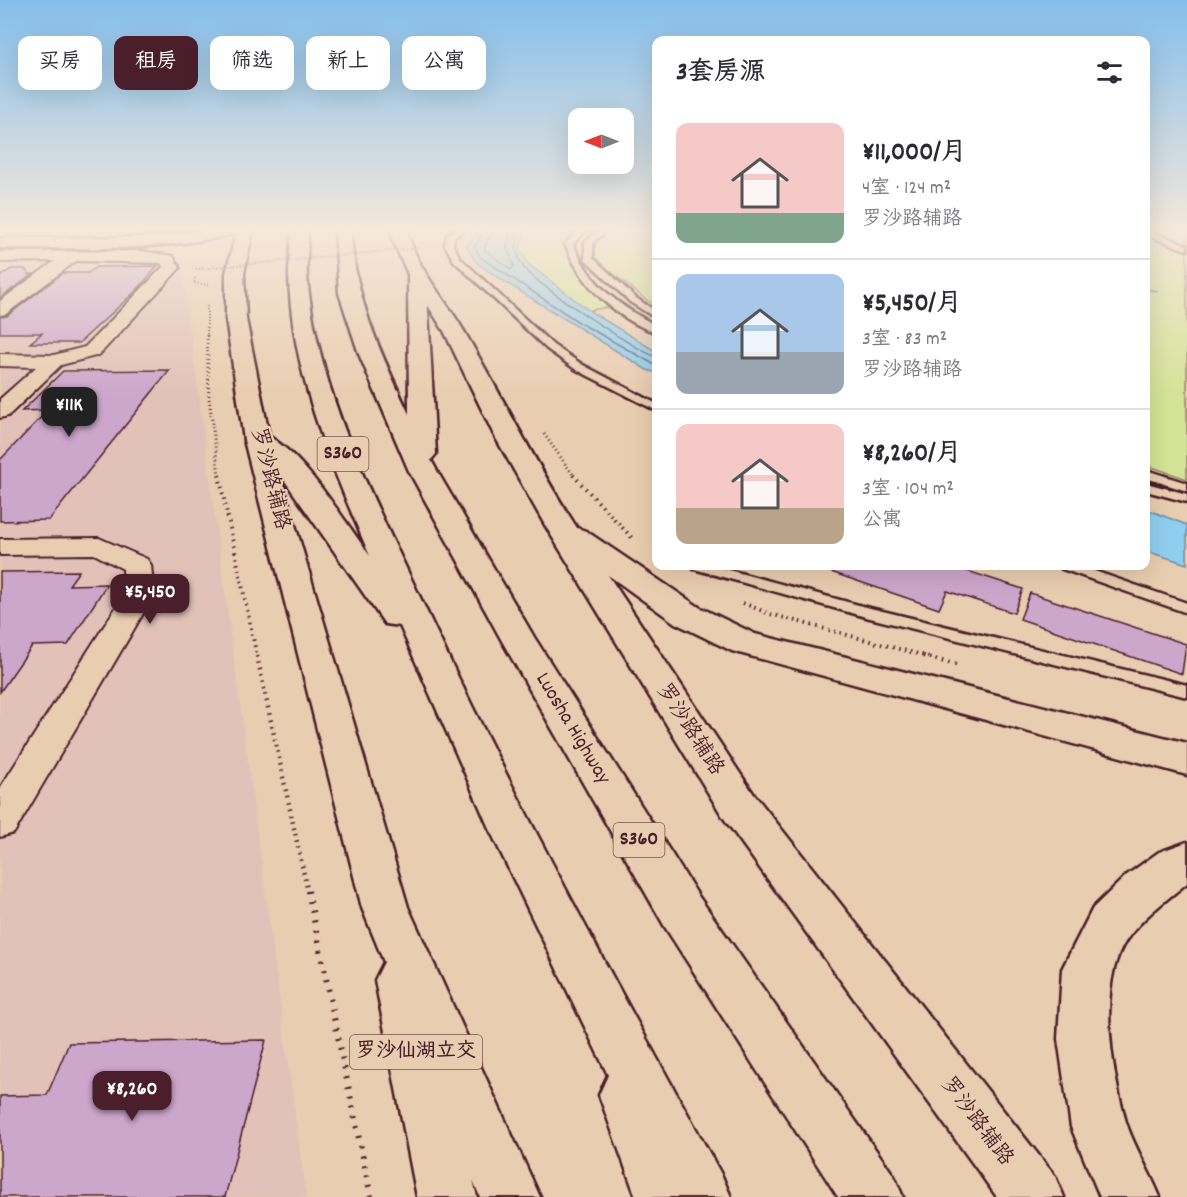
<!DOCTYPE html>
<html lang="zh">
<meta charset="utf-8">
<style>
:root{--surface:#fff;--page:#f2f2f3;--text:#2b2b33;--muted:#7c7c81;--line:#e1e1e2;--accent:#4a1f2b}
body{margin:0;font-family:Dekko,"LXGW WenKai TC",sans-serif;background:var(--page);color:var(--text);height:100vh;display:flex;flex-direction:column;font-size:22px;white-space:nowrap}
*{box-sizing:border-box;margin:0}
p{font-size:20px;color:var(--muted)}
.icon{flex:none;width:33px;height:33px;fill:none;stroke:currentColor;stroke-width:2;stroke-linecap:round;stroke-linejoin:round}
.map{position:relative;flex:1;overflow:hidden}
.drawer{position:absolute;left:652px;top:36px;width:498px;height:534px;display:flex;flex-direction:column;background:var(--surface);border-radius:12px;box-shadow:0 6px 24px #0002}
.drawer>*{flex:none}
.hud{position:absolute;left:18px;top:36px;width:544px;height:54px;display:flex;gap:12px}
.needle{width:39px;rotate:270deg}
.controls{position:absolute;left:568px;top:108px;display:grid;gap:12px}
.controls a{display:grid;place-items:center;width:66px;height:66px;border-radius:12px;background:var(--surface);box-shadow:0 6px 24px #0002;font-size:30px}
.price{position:absolute;translate:-50% -51px;padding:0 14px;border-radius:12px;background:var(--accent);color:#fff;font-size:20px;line-height:39px;filter:drop-shadow(0 2px 3px #0008)}
.price::after{content:'';position:absolute;left:50%;top:36px;width:18px;height:14px;margin-left:-9px;background:inherit;clip-path:polygon(0 0,100% 0,50% 100%)}
.price.selected{background:#222;color:#fff}
ul{padding:0;list-style:none}
li{display:flex;align-items:center;gap:18px;height:150px;padding:0 24px}
li+li{border-top:2px solid var(--line)}
li span{display:grid;place-items:center;flex:none;width:168px;height:120px;border-radius:12px;color:#555}
li>.icon{margin-inline-start:auto}
span .icon{width:72px;height:72px;fill:#fffc;stroke-width:1}
li b{font-size:26px}
h2{display:flex;justify-content:space-between;align-items:center;height:72px;padding:0 24px;font-size:26px}
.tag{padding:0 21px;border-radius:12px;background:var(--surface);box-shadow:0 6px 24px #0002;font-size:21px;line-height:54px}
.tag.selected{background:var(--accent);color:#fff}
.map>svg:first-child{display:block}
.built{fill:#e1c1b8}
.green{fill:#d4e396;stroke:#8f8160;stroke-width:1.5}
.water{fill:#8fceef;stroke:#7388a1;stroke-width:1.5}
.lines{fill:none;stroke-linecap:round;stroke-linejoin:round}
.shore{stroke:#666579;stroke-width:1.5}
.building{fill:#cda6cc;stroke:#4a1f2b;stroke-width:1.5}
.lane-casing{stroke:#4a1f2b;stroke-width:5}
.street-casing{stroke:#4a1f2b;stroke-width:4}
.secondary-casing{stroke:#4a1f2b;stroke-width:5}
.primary-casing{stroke:#4a1f2b;stroke-width:5}
.highway-casing{stroke:#4a1f2b;stroke-width:5}
.path-far4{stroke:#4a1f2b;stroke-width:2;stroke-dasharray:1 2;stroke-linecap:butt}
.path-far3{stroke:#4a1f2b;stroke-width:3;stroke-dasharray:1 3;stroke-linecap:butt}
.path-far2{stroke:#4a1f2b;stroke-width:4;stroke-dasharray:1.5 4.5;stroke-linecap:butt}
.path-far1{stroke:#4a1f2b;stroke-width:4.5;stroke-dasharray:1.5 5;stroke-linecap:butt}
.path{stroke:#4a1f2b;stroke-width:6;stroke-dasharray:2 8;stroke-linecap:butt}
.lane{fill:#e9cdb0;fill-rule:evenodd}
.street{fill:#e9cdb0;fill-rule:evenodd}
.secondary{fill:#e9cdb0;fill-rule:evenodd}
.primary{fill:#e9cdb0;fill-rule:evenodd}
.highway{fill:#e9cdb0;fill-rule:evenodd}
.path-bridge{stroke:#4a1f2b;stroke-width:2;stroke-dasharray:1 2;stroke-linecap:butt}
.labels{text-anchor:middle;dominant-baseline:central;stroke-width:4.5;stroke-linejoin:round;paint-order:stroke}
.shield{fill:#e9cdb0;stroke:#7a5353;stroke-width:1.5}
.shield-label{font-size:20px;font-weight:bold;fill:#4a1f2b}
.street-label{font-size:21px;fill:#4a1f2b;stroke:#e9cdb0}
</style>
<div class="map">
<svg width="1187" height="1197" viewBox="0 0 1187 1197">
<rect width="100%" height="100%" fill="#e9cdb0"/>
<filter id="ink" filterUnits="userSpaceOnUse"><feTurbulence type="fractalNoise" baseFrequency=".0167" numOctaves="2"/><feDisplacementMap in="SourceGraphic" scale="12" xChannelSelector="R" yChannelSelector="G"/><feConvolveMatrix kernelMatrix="1 2 1 2 8 2 1 2 1" color-interpolation-filters="sRGB"/></filter>
<g filter="url(#ink)">
<path class="built" d="M149 252 180 257 306 1197H0V254Z"/>
<path class="green" d="M503 229H586L577 233 571 249 613 306 576 313 514 274Z
M612 229H657V305L648 301 594 258 595 242Z
M1146 229H1187V479L1146 465V290L1158 291 1146 289Z"/>
<path class="water" d="M481 229H527L520 248 527 263 591 312 657 352V373L647 370 497 277 475 261 467 246Z
M1146 509 1187 525V564L1146 551Z"/>
<g class="lines">
<path class="shore" d="M485 229 475 246 480 257 580 323 657 366
M493 229 484 249 511 270 514 266 507 248 511 229
M519 229C516 243 514 252 522 265 532 282 635 350 657 357"/>
</g>
<path class="building" d="M158 266 137 290 79 343H30L42 333H0V317L7 316 63 273H88L96 267Z
M11 269H25L29 274H33L0 298V277Z
M170 370 49 520 0 521V460L48 410 22 411 63 371Z
M826 566H960L958 568 1023 589 1014 613 947 591 939 609 825 570Z
M79 571 69 585 107 584 68 645 32 646 0 692V572Z
M1030 593 1186 644 1182 674 1020 619Z
M266 1040 225 1197H0V1096L47 1095 69 1043Z"/>
<g class="lines">
<g class="lane-casing">
<path id="lane" d="M457 229H465L454 238 453 245 460 258 553 345 583 365 657 404V411L575 369 547 349 454 261 445 245 447 235Z
M579 229H587L573 244C590 285 619 306 657 326V333C615 319 581 284 565 244Z
M600 229H608L593 243V258L636 298 657 312V319L630 302 585 259V242Z
M1146 230 1187 245V250L1146 235Z
M1146 470 1187 483V491L1146 478Z
M1146 483 1187 494V502L1146 491Z
M692 566H714L866 607 1187 685V697L866 617 694 569Z
M1060 566H1080L1187 603V613L1062 569Z"/>
</g>
<g class="street-casing">
<path id="street" d="M142 251 173 256 180 268 99 355 61 365 8 416 0 418V399L36 367 0 366V354L54 355 85 347 163 267 161 263 76 261 6 314 0 315V301L55 261 0 262V252Z
M99 538 147 559 151 565 154 595 14 833 0 837V788L124 595 123 569 94 554 0 555V539Z"/>
</g>
<g class="secondary-casing">
<path id="secondary" d="M218 229H245L243 232C163 252 82 248 0 248V238L152 237Z"/>
</g>
<g class="primary-casing">
<path id="primary" d="M237 229H253L244 273 246 319 270 440 408 907 540 1197H480L473 1180 477 1197H417L375 980 384 962 362 908 244 440 226 319V273Z
M391 229H407C415 268 446 299 465 333 503 398 536 465 577 528L586 531 699 607 755 634 1187 743V775L732 651 675 623 608 575 753 793 1055 1176 1064 1197H997L723 817 545 525 493 433 444 331 408 274 393 241Z
M1187 842V883C1166 900 1143 917 1127 939 1096 983 1112 1073 1126 1122 1134 1147 1150 1172 1160 1197H1100L1071 1127 1058 1039 1062 969 1093 908 1127 875 1159 852Z"/>
</g>
<g class="highway-casing">
<path id="highway" d="M292 229H308C308 244 306 261 307 276 318 401 383 517 435 629 523 815 622 996 722 1176L731 1197H636L599 1095 608 1075 489 828 400 626 385 624 278 471 244 440 248 435C254 433 260 431 266 435 303 453 345 522 370 556 332 467 291 373 289 275 289 260 291 244 292 229Z
M335 229H351C353 296 381 354 409 414L408 274 417 268 426 274 436 454 431 460 437 471 534 637 699 897 894 1176 903 1197H838L665 927 502 641 409 471 359 354 339 293Z"/>
</g>
<path class="path-far4" d="M195 278 194 283 208 285
M207 337V306"/>
<path class="path-far3" d="M207 335 209 398 219 476
M544 434 574 476"/>
<path class="path-far2" d="M219 475 257 657
M573 475 634 540
M743 603 770 614 929 657"/>
<path class="path-far1" d="M257 656 308 893
M923 656 960 666"/>
<path class="path" d="M308 891 371 1197"/>
<use href="#lane" class="lane"/>
<use href="#street" class="street"/>
<use href="#secondary" class="secondary"/>
<use href="#primary" class="primary"/>
<use href="#highway" class="highway"/>
<path class="path-bridge" d="M196 269 422 248"/>
</g>
</g>
<linearGradient id="sky" x2="0" y2="1"><stop stop-color="#84beeb"/><stop offset="0.58" stop-color="#f5e8db"/><stop offset="1" stop-color="#f5e8db" stop-opacity="0"/></linearGradient>
<rect width="1187" height="396" fill="url(#sky)"/>
<g class="labels">
<g class="shield">
<rect x="317.5" y="437" width="51" height="34" rx="4.5"/>
<rect x="613.5" y="823" width="51" height="34" rx="4.5"/>
<rect x="350" y="1035" width="132" height="34" rx="4.5"/>
</g>
<g class="shield-label">
<text x="343" y="454">S360</text>
<text x="639" y="840">S360</text>
<text x="416" y="1052">罗沙仙湖立交</text>
</g>
<g class="street-label">
<text transform="translate(269 479) rotate(76)">罗沙路辅路</text>
<text transform="translate(572 729) rotate(59)">Luosha Highway</text>
<text transform="translate(689 730) rotate(57)">罗沙路辅路</text>
<text transform="translate(976 1122) rotate(53)">罗沙路辅路</text>
</g>
</g>
</svg>
<div class="controls">
<a><svg class="needle" viewBox="-14 -14 28 28"><path d="M0-13l5 13h-10z" fill="#e53935"/><path d="M0 13l5-13h-10z" fill="#7c7c81"/></svg></a>
</div>
<b class="price selected" style="left:69px;top:438px">¥11K</b>
<b class="price" style="left:150px;top:625px">¥5,450</b>
<b class="price" style="left:132px;top:1122px">¥8,260</b>
<div class="hud">
<a class="tag">买房</a>
<a class="tag selected">租房</a>
<a class="tag">筛选</a>
<a class="tag">新上</a>
<a class="tag">公寓</a>
</div>
<section class="drawer">
<h2>3套房源<svg class="icon" aria-label="filters" viewBox="0 0 24 24"><path d="M4 7h16M4 17h16"/><circle cx="9" cy="7" r="2"/><circle cx="15" cy="17" r="2"/></svg></h2>
<ul>
<li><span style="background:linear-gradient(#f6c9c9 75%,#7fa58c 0)"><svg class="icon" aria-label="home" viewBox="0 0 24 24"><path d="M3 11l9-7 9 7M6 9v11h12V9"/></svg></span><div><b>¥11,000/月</b><p>4室 · 124 m²</p><p>罗沙路辅路</p></div></li>
<li><span style="background:linear-gradient(#a9c7e8 65%,#9aa5b1 0)"><svg class="icon" aria-label="home" viewBox="0 0 24 24"><path d="M3 11l9-7 9 7M6 9v11h12V9"/></svg></span><div><b>¥5,450/月</b><p>3室 · 83 m²</p><p>罗沙路辅路</p></div></li>
<li><span style="background:linear-gradient(#f6c9c9 70%,#b9a48a 0)"><svg class="icon" aria-label="home" viewBox="0 0 24 24"><path d="M3 11l9-7 9 7M6 9v11h12V9"/></svg></span><div><b>¥8,260/月</b><p>3室 · 104 m²</p><p>公寓</p></div></li>
</ul>
</section>
</div>
